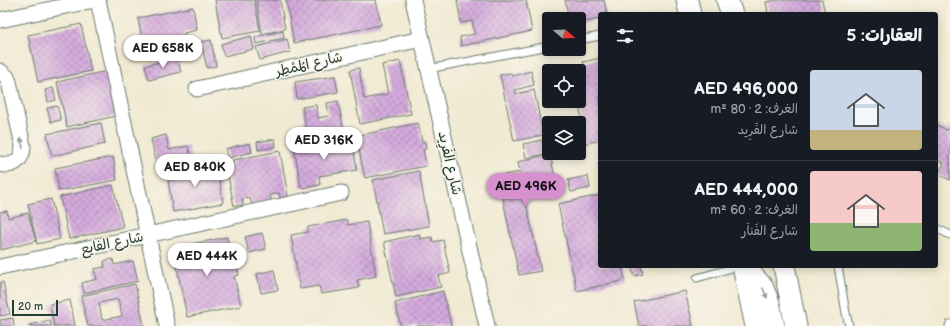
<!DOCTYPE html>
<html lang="ar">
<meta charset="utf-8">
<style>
:root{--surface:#171b24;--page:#242831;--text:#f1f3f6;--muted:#9ea1a6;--line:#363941;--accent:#d690ce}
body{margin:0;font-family:"Balsamiq Sans","Playpen Sans Arabic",sans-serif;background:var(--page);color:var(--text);direction:rtl;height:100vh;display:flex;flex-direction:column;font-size:15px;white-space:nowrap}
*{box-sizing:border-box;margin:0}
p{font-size:13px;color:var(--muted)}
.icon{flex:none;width:22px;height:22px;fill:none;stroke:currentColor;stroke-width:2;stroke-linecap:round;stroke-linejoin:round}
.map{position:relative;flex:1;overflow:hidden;direction:ltr}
.drawer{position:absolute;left:598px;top:12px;width:340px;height:256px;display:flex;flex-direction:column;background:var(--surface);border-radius:4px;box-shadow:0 2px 10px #0003;direction:rtl}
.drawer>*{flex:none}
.needle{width:26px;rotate:109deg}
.controls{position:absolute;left:542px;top:12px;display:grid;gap:8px}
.controls a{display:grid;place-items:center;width:44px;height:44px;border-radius:4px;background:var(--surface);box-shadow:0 2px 10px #0003;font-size:20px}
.scale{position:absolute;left:12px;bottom:10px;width:46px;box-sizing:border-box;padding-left:4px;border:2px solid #1f3d34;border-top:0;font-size:11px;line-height:14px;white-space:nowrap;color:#1f3d34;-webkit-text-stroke:3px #f7f3e8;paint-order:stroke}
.price{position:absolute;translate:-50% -34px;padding:0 9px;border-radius:14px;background:#fff;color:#222;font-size:13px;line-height:26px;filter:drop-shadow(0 1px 2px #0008)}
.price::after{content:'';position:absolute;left:50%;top:24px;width:12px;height:9px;margin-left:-6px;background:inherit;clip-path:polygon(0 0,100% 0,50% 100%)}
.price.selected{background:var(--accent);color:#111}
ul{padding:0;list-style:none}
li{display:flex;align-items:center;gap:12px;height:100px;padding:0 16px}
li+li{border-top:1px solid var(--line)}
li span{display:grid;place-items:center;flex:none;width:112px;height:80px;border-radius:4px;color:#555}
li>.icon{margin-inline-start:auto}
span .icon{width:48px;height:48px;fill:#fffc;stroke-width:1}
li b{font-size:17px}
h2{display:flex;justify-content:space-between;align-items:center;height:48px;padding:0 16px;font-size:17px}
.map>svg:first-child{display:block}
.building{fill:url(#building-cross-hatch);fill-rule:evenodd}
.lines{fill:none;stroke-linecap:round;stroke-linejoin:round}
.lane-casing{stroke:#687a6c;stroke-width:9}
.street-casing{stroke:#687a6c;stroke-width:17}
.secondary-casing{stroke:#687a6c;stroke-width:23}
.lane{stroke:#fff;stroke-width:7}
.street{stroke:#fff;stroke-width:15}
.secondary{stroke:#fff;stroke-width:21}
.oneway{fill:#8f9e9a}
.labels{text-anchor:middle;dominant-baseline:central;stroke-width:3;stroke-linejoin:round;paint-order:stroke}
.street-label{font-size:14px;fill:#1f3d34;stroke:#f7f3e8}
</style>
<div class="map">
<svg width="950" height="326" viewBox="0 0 950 326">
<defs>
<pattern id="building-cross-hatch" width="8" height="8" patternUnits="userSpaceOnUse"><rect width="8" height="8" fill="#d5abde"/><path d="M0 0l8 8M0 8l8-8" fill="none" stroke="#ac8cb5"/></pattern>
</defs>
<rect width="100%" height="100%" fill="#f7f3e8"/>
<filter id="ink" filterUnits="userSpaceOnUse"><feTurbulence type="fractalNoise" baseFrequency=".025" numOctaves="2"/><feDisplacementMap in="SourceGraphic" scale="8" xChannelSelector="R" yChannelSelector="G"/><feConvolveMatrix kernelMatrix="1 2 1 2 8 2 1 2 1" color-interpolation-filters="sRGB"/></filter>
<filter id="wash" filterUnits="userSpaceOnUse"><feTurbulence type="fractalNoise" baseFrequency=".012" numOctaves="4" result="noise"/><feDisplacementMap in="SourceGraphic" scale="16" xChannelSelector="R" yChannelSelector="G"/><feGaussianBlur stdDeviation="0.9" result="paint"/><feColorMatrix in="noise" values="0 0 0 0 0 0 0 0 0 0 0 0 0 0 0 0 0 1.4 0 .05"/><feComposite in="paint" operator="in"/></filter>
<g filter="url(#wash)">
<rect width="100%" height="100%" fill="#f1ead3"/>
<g id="blocks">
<path class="building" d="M215 0H254L260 31 222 38Z
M256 0H280L285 29 262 34Z
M286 0H376L381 25 294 43Z
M457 0H526L532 31 461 46 460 37 475 34 472 21 461 23Z
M565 0H604L607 14H600V19L579 23V19H569Z
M777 0H822L825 14H768L766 2Z
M193 7 197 30 184 33 187 48 145 56 138 18Z
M81 24 91 71 38 82 28 35Z
M283 31 284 38 256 44 255 37Z
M251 36 254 49 224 56 221 44Z
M287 39 290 52 260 60 256 47Z
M211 40 216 66 207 68 201 42Z
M177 57 181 72 149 80 145 66Z
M600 58V140L579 145V125L583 124 578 101H579V75L585 73 583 62Z
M400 61 411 114 360 124 350 70 359 68 364 99 388 94 382 65Z
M107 71 116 116 67 127 57 82Z
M531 71 534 85 515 90 516 94 534 90 543 135 514 141 500 75 511 73 512 76Z
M335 76 338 92 297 99 295 82Z
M53 88 56 100 48 102 45 90Z
M338 101 344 132 308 139 302 107 316 105 318 118 329 116 327 103Z
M57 106 61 120 51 122 47 108Z
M101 123 105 144 52 156 47 134Z
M418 123 422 142 425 141 426 149H423L426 166 365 178 356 136Z
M950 124V180L938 174 944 163 936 159V125L947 130Z
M549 132V149H548L545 133Z
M166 135 169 150 188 146 191 158 157 166 151 139Z
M352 138 357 170 319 176 320 185 301 188 294 147Z
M275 139 276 147 258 150 257 142Z
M542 140 545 154 526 158 523 144Z
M250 143 252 152 228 158 225 149Z
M280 151 288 196 280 198 279 193 270 195 271 201 252 205 250 198 242 199 243 205 234 206 226 166 233 164V160Z
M550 154 558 191 525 198 541 271 519 275 498 176 520 172 518 162Z
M113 157 117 180 59 191 55 168Z
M217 164 223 203 173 212 167 173Z
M419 171 429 226 383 234 373 180Z
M588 176 590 188 571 192 568 180Z
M113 185 123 227 69 239 60 197Z
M600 195V266H622L625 280 577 291 558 204Z
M51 199 60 239 37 244 28 204Z
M7 211 8 218 28 213 36 241 1 250 0 212Z
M347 220 348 225 367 222 376 276 357 280 359 288 321 294 319 286 300 289 291 235 308 232V227Z
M262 233 266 249 249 253 245 237Z
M419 234 420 239 432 237 433 242 443 240 450 273 438 276 441 287 396 297 384 242Z
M227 237 233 267 237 266 239 275 234 276 241 306 187 317 173 248Z
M113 259 114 265 133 261 138 281 84 293 82 283 97 279 94 269 105 267 104 261Z
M631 266H641L643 274 634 276Z
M274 270 278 290 261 293 257 274Z
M3 282 10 314 0 316V283Z
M135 284 144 325 138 326H88L81 296ZM118 299 122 316 102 320 99 303Z
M443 291 451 326H401L395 303Z
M685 291 693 326H639L634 302Z
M70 300 75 326H54L50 304Z
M13 318 14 326H0V320Z
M50 320 51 326H29V325Z"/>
</g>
</g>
<g filter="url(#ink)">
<use href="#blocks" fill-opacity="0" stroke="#687a6c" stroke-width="1"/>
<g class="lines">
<g class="lane-casing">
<path id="lane" d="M579 40 600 36
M428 69 549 46
M936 228 950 235
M838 266 846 313 849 326
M697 278 739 266
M949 326 950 324"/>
</g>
<g class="street-casing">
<path id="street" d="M98 0 167 326
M413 0 487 326
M0 20 94 0
M0 71 7 77 9 82 23 146C23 159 14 168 0 164
M197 89 421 39
M0 267 341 193"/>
</g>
<g class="secondary-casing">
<path id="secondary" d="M687 0 690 14
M727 0 732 14
M743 266 762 286 769 303 774 326
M743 266 756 326
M784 266 796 326"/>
</g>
<use href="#lane" class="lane"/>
<use href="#street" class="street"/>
<use href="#secondary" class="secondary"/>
</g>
<defs><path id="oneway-solid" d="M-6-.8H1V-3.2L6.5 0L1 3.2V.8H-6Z"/></defs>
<g class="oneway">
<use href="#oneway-solid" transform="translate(22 143) rotate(-99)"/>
<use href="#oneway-solid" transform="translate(765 293) rotate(68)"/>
</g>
</g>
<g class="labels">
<g class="street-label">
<text transform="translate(309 64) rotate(-13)">شارع المُمْطِر</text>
<text transform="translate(450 163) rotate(77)">شارع الفَرِيد</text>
<text transform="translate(112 243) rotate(-12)">شارع الفايع</text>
</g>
</g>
</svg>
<div class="controls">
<a><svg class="needle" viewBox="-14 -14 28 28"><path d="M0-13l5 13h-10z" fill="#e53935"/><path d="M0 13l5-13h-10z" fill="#9ea1a6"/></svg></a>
<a><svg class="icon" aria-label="locate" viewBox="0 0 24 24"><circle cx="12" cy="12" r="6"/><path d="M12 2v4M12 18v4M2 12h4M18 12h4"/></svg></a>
<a><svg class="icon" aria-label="layers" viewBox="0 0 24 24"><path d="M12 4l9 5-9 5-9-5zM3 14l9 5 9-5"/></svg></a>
</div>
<div class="scale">20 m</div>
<b class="price" style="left:163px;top:69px">AED 658K</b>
<b class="price" style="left:324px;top:161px">AED 316K</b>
<b class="price" style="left:195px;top:188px">AED 840K</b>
<b class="price selected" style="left:526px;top:207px">AED 496K</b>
<b class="price" style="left:207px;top:277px">AED 444K</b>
<section class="drawer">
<h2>العقارات: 5<svg class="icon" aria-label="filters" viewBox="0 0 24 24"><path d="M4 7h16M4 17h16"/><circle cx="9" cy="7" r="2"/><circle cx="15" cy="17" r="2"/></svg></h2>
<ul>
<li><span style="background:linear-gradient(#c9d6e8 75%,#c2b280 0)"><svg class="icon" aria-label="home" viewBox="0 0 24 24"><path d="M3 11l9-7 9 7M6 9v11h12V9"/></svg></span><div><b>AED 496,000</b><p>الغرف: 2 · 80 m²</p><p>شارع الفَرِيد</p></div></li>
<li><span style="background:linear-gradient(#f6c9c9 65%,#8fb573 0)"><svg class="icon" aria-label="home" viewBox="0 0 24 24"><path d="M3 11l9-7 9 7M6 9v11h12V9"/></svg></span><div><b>AED 444,000</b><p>الغرف: 2 · 60 m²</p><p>شارع الفَناَر</p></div></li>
</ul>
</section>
</div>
